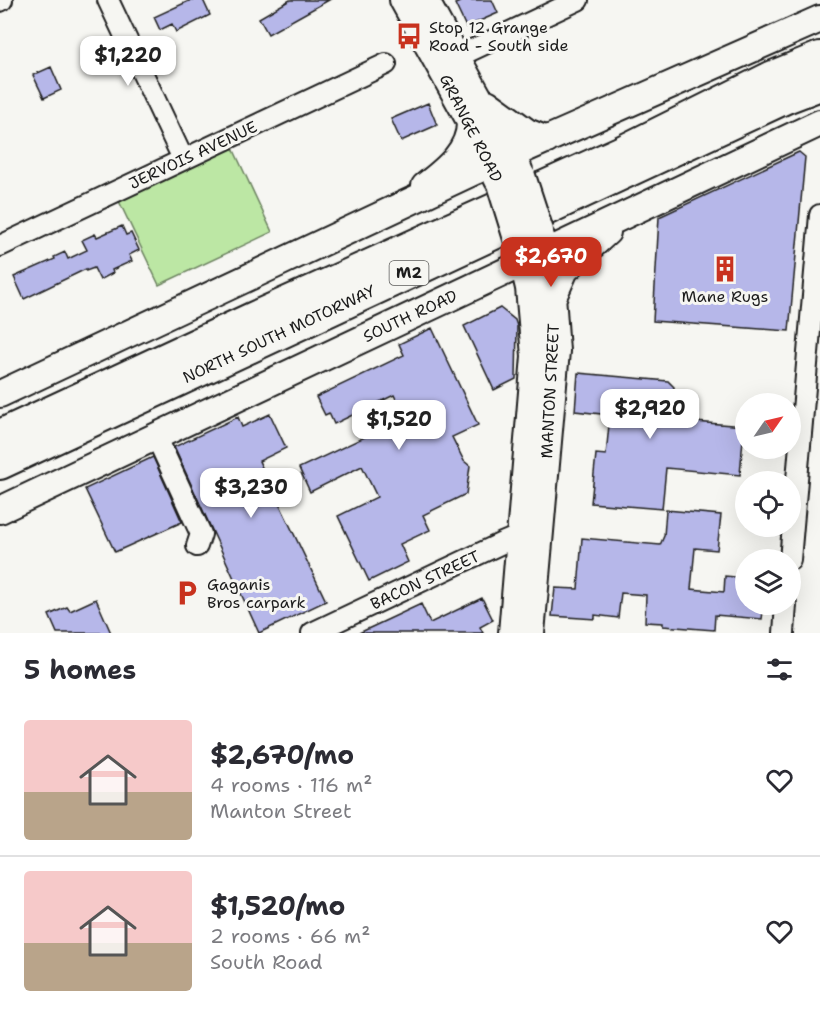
<!DOCTYPE html>
<meta charset="utf-8">
<style>
:root{--surface:#fff;--page:#f7f7f7;--text:#2b2b33;--muted:#7c7c81;--line:#e1e1e2;--accent:#c8321e}
body{margin:0;font-family:"Shantell Sans",sans-serif;background:var(--page);color:var(--text);height:100vh;display:flex;flex-direction:column;font-size:22px;white-space:nowrap}
*{box-sizing:border-box;margin:0}
p{font-size:20px;color:var(--muted)}
.icon{flex:none;width:33px;height:33px;fill:none;stroke:currentColor;stroke-width:2;stroke-linecap:round;stroke-linejoin:round}
.map{position:relative;height:633px;overflow:hidden}
.details{display:flex;flex-direction:column;background:var(--surface);flex:1}
.details>*{flex:none}
.needle{width:39px;rotate:56deg}
.controls{position:absolute;left:735px;top:393px;display:grid;gap:12px}
.controls a{display:grid;place-items:center;width:66px;height:66px;border-radius:50%;background:var(--surface);box-shadow:0 6px 24px #0002;font-size:30px}
.price{position:absolute;translate:-50% -51px;padding:0 14px;border-radius:12px;background:#fff;color:#222;font-size:20px;line-height:39px;filter:drop-shadow(0 2px 3px #0008)}
.price::after{content:'';position:absolute;left:50%;top:36px;width:18px;height:14px;margin-left:-9px;background:inherit;clip-path:polygon(0 0,100% 0,50% 100%)}
.price.current{background:var(--accent);color:#fff}
ul{padding:0;list-style:none}
li{display:flex;align-items:center;gap:18px;height:150px;padding:0 24px}
li+li{border-top:2px solid var(--line)}
li span{display:grid;place-items:center;flex:none;width:168px;height:120px;border-radius:6px;color:#555}
li>.icon{margin-inline-start:auto}
span .icon{width:72px;height:72px;fill:#fffc;stroke-width:1}
li b{font-size:26px}
h2{display:flex;justify-content:space-between;align-items:center;height:72px;padding:0 24px;font-size:26px}
.map>svg:first-child{display:block}
.green{fill:#bce7a4;stroke:#6c8260;stroke-width:1.5}
.building{fill:#b6b7e9;stroke:#1c1c1c;stroke-width:1.5}
.lines{fill:none;stroke-linecap:round;stroke-linejoin:round}
.minor-casing{stroke:#1c1c1c;stroke-width:24}
.major-casing{stroke:#1c1c1c;stroke-width:30}
.highway-casing{stroke:#1c1c1c;stroke-width:34}
.minor{stroke:#f6f6f2;stroke-width:20}
.major{stroke:#f6f6f2;stroke-width:26}
.highway{stroke:#f6f6f2;stroke-width:30}
.major-bridge-casing{stroke:#1c1c1c;stroke-width:30;stroke-linecap:butt}
.major-bridge{stroke:#f6f6f2;stroke-width:26}
.labels{text-anchor:middle;dominant-baseline:central;stroke-width:6;stroke-linejoin:round;paint-order:stroke}
.shield{fill:#f6f6f2;stroke:#5d5d5c;stroke-width:1.5}
.shield-label{font-size:15px;font-weight:bold;fill:#1c1c1c}
.poi-label{font-size:16px;fill:#1c1c1c;stroke:#f6f6f2;text-anchor:start}
.street-label{font-size:16px;fill:#1c1c1c;stroke:#f6f6f2}
</style>
<div class="map">
<svg width="820" height="633" viewBox="0 0 820 633">
<rect width="100%" height="100%" fill="#f6f6f2"/>
<filter id="ink" filterUnits="userSpaceOnUse"><feTurbulence type="fractalNoise" baseFrequency=".0167" numOctaves="2"/><feDisplacementMap in="SourceGraphic" scale="12" xChannelSelector="R" yChannelSelector="G"/><feConvolveMatrix kernelMatrix="1 2 1 2 8 2 1 2 1" color-interpolation-filters="sRGB"/></filter>
<g filter="url(#ink)">
<path class="green" d="M232 146 272 232 159 285 118 199Z"/>
<path class="building" d="M191 0H203L210 15 176 32 172 24 160 30 154 17Z
M290 0H329L268 34 259 18Z
M465 0H492L498 13 466 27 455 4Z
M51 67 61 90 44 98 33 75Z
M428 103 437 125 401 141 391 119Z
M799 152 805 157 789 331 653 321 659 217Z
M122 226 126 235 131 233 139 250 129 255 132 261 112 270 113 273 100 280 94 268 86 271V269L24 299 14 277 55 259 54 257 65 252 68 259 87 250 82 240 95 234 97 237Z
M500 308 515 320 517 326 516 379 494 390 464 326Z
M432 328 478 425 452 437 464 461 470 466 466 494 423 515 430 530 400 544 408 562 369 581 338 516 377 497 362 466 310 492 299 468 405 418 394 395 334 424 329 413 325 415 316 397 404 355 399 344Z
M578 373 668 381 674 387 670 420 744 426 740 475 666 468 662 509 591 503 596 454 606 455 610 415 575 411Z
M270 414 286 448 259 461 326 601 259 633 174 447 238 417 242 427Z
M153 457 182 522 115 552 85 489Z
M666 510 721 515 717 550 695 548 691 589 724 592 725 576 746 578V604H764L762 619 715 615 714 630 663 626V623L645 622 646 595 621 593 618 618 595 615V619L552 616 555 588 578 589 582 538 660 545 664 536Z
M482 598 493 620 480 627 483 633H359L421 604 430 623Z
M96 599 111 633H57L49 615 67 607 70 611Z"/>
<g class="lines">
<g class="minor-casing">
<path id="minor" d="M108 0 183 159
M0 1 2 0
M457 57 578 0
M0 246 386 64
M156 436 201 534 197 546
M790 560 820 215
M312 633 502 543 521 535 530 537
M784 633 786 604"/>
</g>
<g class="major-casing">
<path id="major" d="M403 0 470 121 498 180
M425 0 519 170
M487 103 527 132 547 140
M425 186C447 169 471 150 470 121
M553 297 565 270 607 232
M0 394 475 171 820 19
M0 510 820 123
M512 633 535 356 529 288 519 246
M531 633 556 351 551 281 541 237"/>
</g>
<g class="highway-casing">
<path id="highway" d="M0 435 252 318 620 152 771 77 820 57
M0 464 786 98 820 85"/>
</g>
<use href="#minor" class="minor"/>
<use href="#major" class="major"/>
<use href="#highway" class="highway"/>
<g class="major-bridge-casing">
<path id="major-bridge" d="M522 176 540 231
M501 187 518 242"/>
</g>
<use href="#major-bridge" class="major-bridge"/>
</g>
</g>
<defs>
<g id="bus-bare" transform="scale(2.07)"><path d="M-5-6H5V4H4V6H2V4H-2V6H-4V4H-5ZM-3.5-4V0h7V-4ZM-3.5 1.2v1.5H-2V1.2ZM2 1.2v1.5H3.5V1.2Z" fill="#c8321e" stroke="#f6f6f2" stroke-width="2.5" paint-order="stroke"/></g>
<g id="building-bare" transform="scale(2.07)"><path d="M-4-6H4V6H1V3H-1V6H-4ZM-2.5-4.3h1.7v1.8h-1.7ZM.8-4.3h1.7v1.8H.8ZM-2.5-1h1.7V.8h-1.7ZM.8-1h1.7V.8H.8Z" fill="#c8321e" stroke="#f6f6f2" stroke-width="2.5" paint-order="stroke"/></g>
<g id="parking-bare" transform="scale(2.07)"><path d="M-3.5-5.5H1a3.5 3.5 0 0 1 0 7H-1V5.5H-3.5ZM-1-3.4V-.6H.8a1.4 1.4 0 0 0 0-2.8Z" fill="#c8321e" stroke="#f6f6f2" stroke-width="2.5" paint-order="stroke"/></g>
</defs>
<g fill-rule="evenodd">
<use href="#bus-bare" x="409" y="36"/>
<use href="#building-bare" x="725" y="269"/>
<use href="#parking-bare" x="187" y="593"/>
</g>
<g class="labels">
<rect class="shield" x="389.5" y="261" width="39" height="24" rx="4.5"/>
<g class="shield-label">
<text x="409" y="273">M2</text>
</g>
<g class="poi-label">
<text x="429" y="27">Stop 12 Grange<tspan x="429" dy="18">Road - South side</tspan></text>
<text x="725" y="296" text-anchor="middle">Mane Rugs</text>
<text x="207" y="584">Gaganis<tspan x="207" dy="18">Bros carpark</tspan></text>
</g>
<g class="street-label">
<text transform="translate(471 128) rotate(63)">GRANGE ROAD</text>
<text transform="translate(193 155) rotate(-25)">JERVOIS AVENUE</text>
<text transform="translate(410 316) rotate(-25)">SOUTH ROAD</text>
<text transform="translate(279 334) rotate(-25)">NORTH SOUTH MOTORWAY</text>
<text transform="translate(550 391) rotate(-87)">MANTON STREET</text>
<text transform="translate(425 580) rotate(-25)">BACON STREET</text>
</g>
</g>
</svg>
<div class="controls">
<a><svg class="needle" viewBox="-14 -14 28 28"><path d="M0-13l5 13h-10z" fill="#e53935"/><path d="M0 13l5-13h-10z" fill="#7c7c81"/></svg></a>
<a><svg class="icon" aria-label="locate" viewBox="0 0 24 24"><circle cx="12" cy="12" r="6"/><path d="M12 2v4M12 18v4M2 12h4M18 12h4"/></svg></a>
<a><svg class="icon" aria-label="layers" viewBox="0 0 24 24"><path d="M12 4l9 5-9 5-9-5zM3 14l9 5 9-5"/></svg></a>
</div>
<b class="price" style="left:128px;top:87px">$1,220</b>
<b class="price current" style="left:551px;top:288px">$2,670</b>
<b class="price" style="left:650px;top:440px">$2,920</b>
<b class="price" style="left:399px;top:451px">$1,520</b>
<b class="price" style="left:251px;top:519px">$3,230</b>
</div>
<section class="details">
<h2>5 homes<svg class="icon" aria-label="filters" viewBox="0 0 24 24"><path d="M4 7h16M4 17h16"/><circle cx="9" cy="7" r="2"/><circle cx="15" cy="17" r="2"/></svg></h2>
<ul>
<li><span style="background:linear-gradient(#f6c9c9 60%,#b9a48a 0)"><svg class="icon" aria-label="home" viewBox="0 0 24 24"><path d="M3 11l9-7 9 7M6 9v11h12V9"/></svg></span><div><b>$2,670/mo</b><p>4 rooms · 116 m²</p><p>Manton Street</p></div><svg class="icon" aria-label="heart" viewBox="0 0 24 24"><path d="M12 20l-8-8c-3-5 5-10 8-4 3-6 11-1 8 4z"/></svg></li>
<li><span style="background:linear-gradient(#f6c9c9 60%,#b9a48a 0)"><svg class="icon" aria-label="home" viewBox="0 0 24 24"><path d="M3 11l9-7 9 7M6 9v11h12V9"/></svg></span><div><b>$1,520/mo</b><p>2 rooms · 66 m²</p><p>South Road</p></div><svg class="icon" aria-label="heart" viewBox="0 0 24 24"><path d="M12 20l-8-8c-3-5 5-10 8-4 3-6 11-1 8 4z"/></svg></li>
</ul>
</section>
